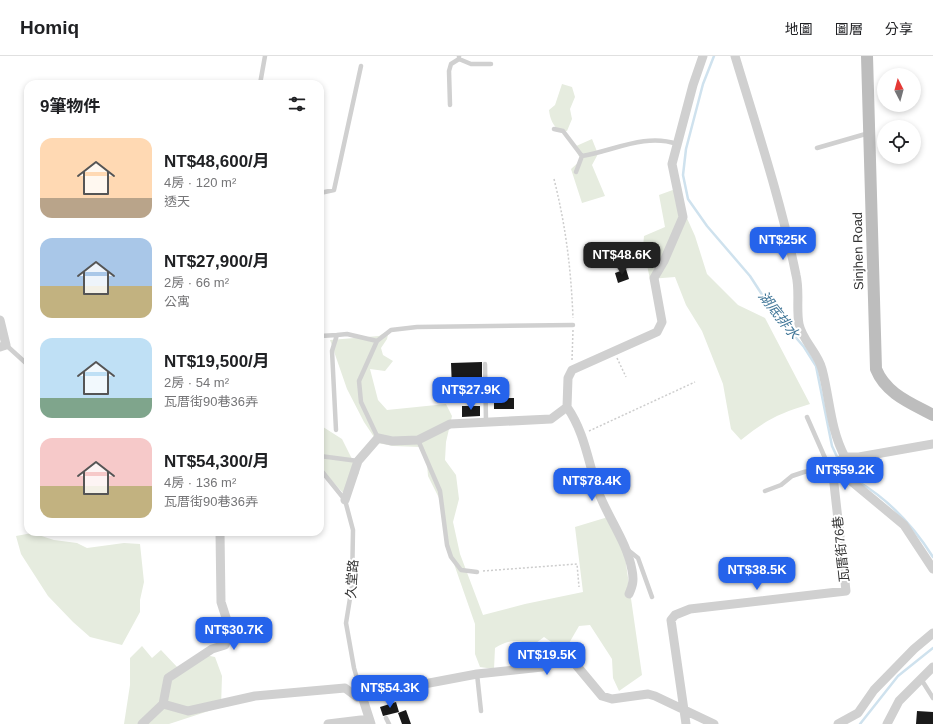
<!DOCTYPE html>
<html lang="zh-TW">
<meta charset="utf-8">
<style>
:root{--surface:#fff;--page:#f6f6f6;--text:#202124;--muted:#757577;--line:#e0e0e0;--accent:#2563eb}
body{margin:0;font-family:Arial,"Noto Sans TC",sans-serif;background:var(--page);color:var(--text);height:100vh;display:flex;flex-direction:column;font-size:15px;white-space:nowrap}
*{box-sizing:border-box;margin:0}
p{font-size:13px;color:var(--muted)}
.icon{flex:none;width:22px;height:22px;fill:none;stroke:currentColor;stroke-width:2;stroke-linecap:round;stroke-linejoin:round}
.map{position:relative;flex:1;overflow:hidden}
.drawer{position:absolute;left:24px;top:24px;width:300px;height:456px;display:flex;flex-direction:column;background:var(--surface);border-radius:12px;box-shadow:0 2px 6px #0003}
.drawer>*{flex:none}
.needle{width:26px;rotate:354deg}
.fabs{position:absolute;left:877px;top:12px;display:grid;gap:8px}
.fabs a{display:grid;place-items:center;width:44px;height:44px;border-radius:50%;background:var(--surface);box-shadow:0 2px 6px #0003;font-size:20px}
.price{position:absolute;translate:-50% -34px;padding:0 9px;border-radius:8px;background:var(--accent);color:#fff;font-size:13px;line-height:26px;filter:drop-shadow(0 1px 2px #0008)}
.price::after{content:'';position:absolute;left:50%;top:24px;width:12px;height:9px;margin-left:-6px;background:inherit;clip-path:polygon(0 0,100% 0,50% 100%)}
.price.on{background:#222;color:#fff}
ul{padding:0;list-style:none}
li{display:flex;align-items:center;gap:12px;height:100px;padding:0 16px}
li span{display:grid;place-items:center;flex:none;width:112px;height:80px;border-radius:12px;color:#555}
li>.icon{margin-inline-start:auto}
span .icon{width:48px;height:48px;fill:#fffc;stroke-width:1}
li b{font-size:17px}
h2{display:flex;justify-content:space-between;align-items:center;height:48px;padding:0 16px;font-size:17px}
header{display:flex;align-items:center;gap:24px;box-sizing:border-box;height:56px;padding:0 20px;background:var(--surface);border-bottom:1px solid var(--line)}
header strong{font-size:19px}
nav{display:flex;gap:22px;margin-inline-start:auto;font-size:14px}
.map>svg:first-child{display:block}
.green{fill:#e6ecdf}
.lines{fill:none;stroke-linecap:round;stroke-linejoin:round}
.stream{stroke:#cfe2ee;stroke-width:2.5}
.building{fill:#1a1a1a}
.path{stroke:#cdcdcd;stroke-width:1.5;stroke-dasharray:2 2;stroke-linecap:butt}
.lane{stroke:#d0d0d0;stroke-width:4.5}
.street{stroke:#d0d0d0;stroke-width:9}
.secondary{stroke:#bdbdbd;stroke-width:12}
.labels{text-anchor:middle;dominant-baseline:central;stroke-width:4;stroke-linejoin:round;paint-order:stroke}
.street-label{font-size:13px;fill:#333;stroke:#fff}
.water-label{font-size:14px;font-style:italic;fill:#3f7597;stroke:#fff}
</style>
<header>
<strong>Homiq</strong>
<nav><a>地圖</a><a>圖層</a><a>分享</a></nav>
</header>
<div class="map">
<svg width="933" height="668" viewBox="0 0 933 668">
<rect width="100%" height="100%" fill="#fff"/>
<path class="green" d="M562 28 572 31 575 41 570 53 572 63 567 75H560C553 70 550 63 549 54L555 49Z
M592 83 598 98 592 109 605 140 582 147 571 113 581 104 574 91Z
M681 131 686 160 695 180 707 218 738 249 765 262 810 348C778 358 767 363 741 384L731 373 723 328 702 275 686 249 675 221 650 223 643 191 644 180 665 171 659 139Z
M389 274 387 283 381 292 383 299 393 305 385 315 370 313 378 344 387 354 446 348 452 360 446 386 445 404 456 419 459 443 453 466 460 498 483 559 525 548 583 536 575 471 608 461 623 487 642 619 619 635 613 622 612 603 590 569 579 570 561 601 557 590 544 581 532 590C519 582 507 584 495 592L494 613 480 611 475 598V568L446 485 439 442 428 420 427 408 420 391 393 390 378 387 364 366 347 333 330 284 379 280Z
M320 369 342 383 359 417 346 440 320 412Z
M32 477 54 484 77 487 87 492 124 487 140 488 144 526 140 544V556L122 589 90 581 73 566 48 540 21 498 16 480Z
M142 590 152 602 161 594 178 612 200 598 215 601 222 620 221 651 169 668H124L130 629V602Z"/>
<g class="lines">
<path class="stream" d="M714 0 703 28 686 93 683 119 688 143 707 170 750 220 772 254 804 291 816 310 832 390 839 405 850 419
M859 426C889 444 914 471 933 501
M860 668 898 620 933 592"/>
</g>
<path class="building" d="M626 213 629 223 618 227 615 217Z
M482 306V332L452 333 451 307Z
M494 342H514V353H494Z
M462 350H480V360L462 361Z
M396 646 399 656 383 660 380 651Z
M406 654 411 668H402L398 657Z
M917 655 933 656V668H916Z"/>
<g class="lines">
<path class="path" d="M554 123C566 171 571 213 573 262
M617 302 626 321
M572 304 573 274
M589 375 695 326
M483 515 577 508 579 531"/>
<path class="lane" d="M459 3 471 8H491
M260 28 265 0
M450 49 449 15 451 8 459 3V0
M554 73 563 75 582 100C613 95 645 77 677 88
M817 92 869 77
M576 116 582 100
M320 137 334 134 361 10
M320 280 337 279
M377 285 359 325 361 346 378 382
M6 289 28 309
M485 308 486 366
M336 374 332 295 337 279 347 278 377 285 391 274 417 271 573 269
M418 384 440 435 447 489 451 501 461 514 477 516
M320 400 358 405
M320 413 345 444 353 474 352 530 346 567 354 612 362 640
M765 435 781 429 792 420 804 416 829 411 807 361
M628 494 638 502 652 541
M477 618 481 655
M921 623 933 642
M386 662 389 668"/>
<path class="street" d="M735 0C757 73 781 145 796 219 800 235 796 252 799 268 802 284 818 297 822 313 830 343 830 373 845 401
M0 264 6 289 0 291
M567 351C585 377 588 406 598 435 608 462 627 486 632 514 634 524 633 529 629 538
M833 410 904 469 933 513
M345 444 358 405 378 382 392 385 418 384 450 368 551 363 567 351 568 322 572 314 657 276 662 266 654 222 664 205 683 161 672 108 693 29 703 0
M362 640 371 668
M163 648 188 655 255 640 345 632 357 641 404 636 424 628 477 618 542 611 561 602 572 604 602 640 612 643 648 638 655 640 714 668
M142 668 163 648 168 622 212 593 225 589 230 574 221 546 220 476
M328 668 369 663
M686 668 671 564 675 559 690 553 846 535 833 419 829 411 845 401H859L933 388
M838 668 858 657 874 634 914 593 933 577
M887 668 899 645 933 611"/>
<path class="secondary" d="M867 0 876 313C886 338 911 347 933 359"/>
</g>
<g class="labels">
<g class="street-label">
<text transform="translate(858 195) rotate(-91)">Sinjhen Road</text>
<text transform="translate(841 493) rotate(-96)">瓦厝街76巷</text>
<text transform="translate(352 523) rotate(-86)">久堂路</text>
</g>
<g class="water-label">
<text transform="translate(779 259) rotate(52)">湖底排水</text>
</g>
</g>
</svg>
<div class="fabs">
<a><svg class="needle" viewBox="-14 -14 28 28"><path d="M0-13l5 13h-10z" fill="#e53935"/><path d="M0 13l5-13h-10z" fill="#757577"/></svg></a>
<a><svg class="icon" aria-label="locate" viewBox="0 0 24 24"><circle cx="12" cy="12" r="6"/><path d="M12 2v4M12 18v4M2 12h4M18 12h4"/></svg></a>
</div>
<b class="price" style="left:783px;top:205px">NT$25K</b>
<b class="price on" style="left:622px;top:220px">NT$48.6K</b>
<b class="price" style="left:471px;top:355px">NT$27.9K</b>
<b class="price" style="left:845px;top:435px">NT$59.2K</b>
<b class="price" style="left:592px;top:446px">NT$78.4K</b>
<b class="price" style="left:757px;top:535px">NT$38.5K</b>
<b class="price" style="left:234px;top:595px">NT$30.7K</b>
<b class="price" style="left:547px;top:620px">NT$19.5K</b>
<b class="price" style="left:390px;top:653px">NT$54.3K</b>
<section class="drawer">
<h2>9筆物件<svg class="icon" aria-label="filters" viewBox="0 0 24 24"><path d="M4 7h16M4 17h16"/><circle cx="9" cy="7" r="2"/><circle cx="15" cy="17" r="2"/></svg></h2>
<ul>
<li><span style="background:linear-gradient(#ffd9b3 75%,#b9a48a 0)"><svg class="icon" aria-label="home" viewBox="0 0 24 24"><path d="M3 11l9-7 9 7M6 9v11h12V9"/></svg></span><div><b>NT$48,600/月</b><p>4房 · 120 m²</p><p>透天</p></div></li>
<li><span style="background:linear-gradient(#a9c7e8 60%,#c2b280 0)"><svg class="icon" aria-label="home" viewBox="0 0 24 24"><path d="M3 11l9-7 9 7M6 9v11h12V9"/></svg></span><div><b>NT$27,900/月</b><p>2房 · 66 m²</p><p>公寓</p></div></li>
<li><span style="background:linear-gradient(#bfe0f5 75%,#7fa58c 0)"><svg class="icon" aria-label="home" viewBox="0 0 24 24"><path d="M3 11l9-7 9 7M6 9v11h12V9"/></svg></span><div><b>NT$19,500/月</b><p>2房 · 54 m²</p><p>瓦厝街90巷36弄</p></div></li>
<li><span style="background:linear-gradient(#f6c9c9 60%,#c2b280 0)"><svg class="icon" aria-label="home" viewBox="0 0 24 24"><path d="M3 11l9-7 9 7M6 9v11h12V9"/></svg></span><div><b>NT$54,300/月</b><p>4房 · 136 m²</p><p>瓦厝街90巷36弄</p></div></li>
</ul>
</section>
</div>
